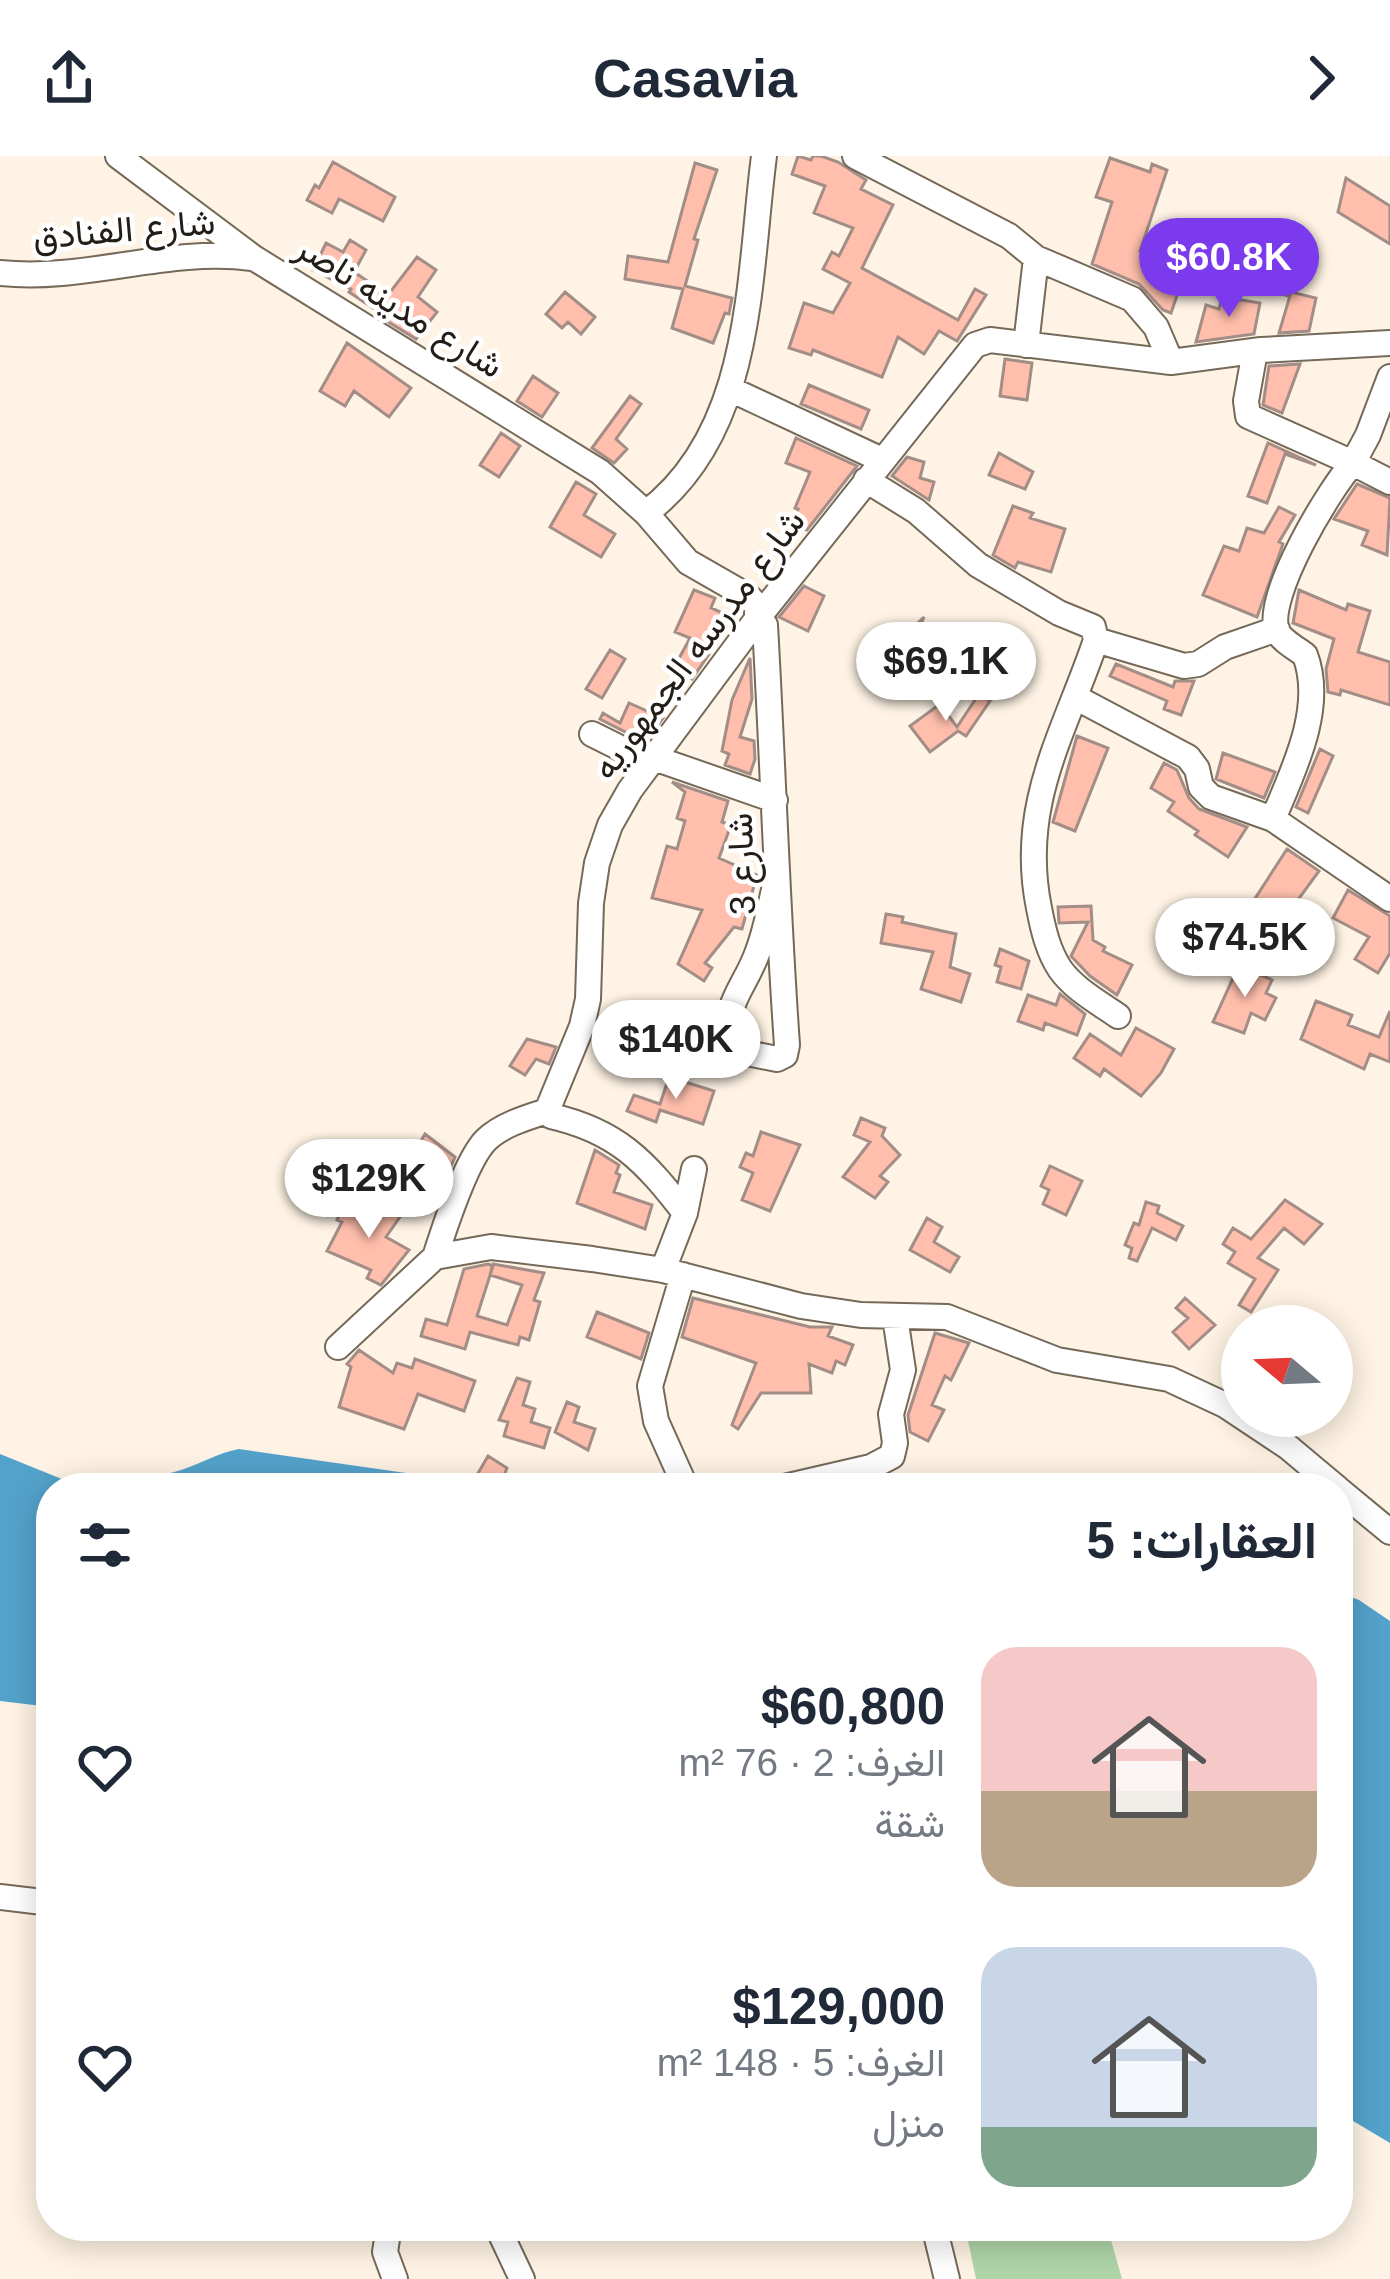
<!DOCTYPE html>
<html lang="ar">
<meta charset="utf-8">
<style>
:root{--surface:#fff;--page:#f2f2f3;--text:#1f2937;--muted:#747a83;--accent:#7c3aed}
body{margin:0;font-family:Arial,Vazirmatn,sans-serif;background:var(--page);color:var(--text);direction:rtl;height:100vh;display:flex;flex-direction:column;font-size:45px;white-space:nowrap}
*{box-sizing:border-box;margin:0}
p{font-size:39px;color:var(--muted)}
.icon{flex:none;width:66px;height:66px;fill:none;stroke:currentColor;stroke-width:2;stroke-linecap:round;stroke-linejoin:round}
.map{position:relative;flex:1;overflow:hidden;direction:ltr}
.panel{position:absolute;left:36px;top:1317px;width:1317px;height:768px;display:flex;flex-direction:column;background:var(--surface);border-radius:48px;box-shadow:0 6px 30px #0003;direction:rtl}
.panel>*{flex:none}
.needle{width:78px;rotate:289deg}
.tools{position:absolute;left:1221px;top:1149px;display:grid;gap:24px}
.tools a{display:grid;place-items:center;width:132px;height:132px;border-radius:50%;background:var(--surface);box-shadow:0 6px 30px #0003;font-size:60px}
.price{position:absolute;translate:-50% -102px;padding:0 27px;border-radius:42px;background:#fff;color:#222;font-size:39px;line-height:78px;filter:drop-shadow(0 3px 6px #0008)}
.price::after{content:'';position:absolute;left:50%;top:72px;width:36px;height:27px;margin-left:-18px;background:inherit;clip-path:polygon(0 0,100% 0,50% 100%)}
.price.selected{background:var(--accent);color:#fff}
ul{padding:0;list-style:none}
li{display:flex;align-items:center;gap:36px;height:300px;padding:0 36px}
li span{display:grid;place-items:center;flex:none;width:336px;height:240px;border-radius:36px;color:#555}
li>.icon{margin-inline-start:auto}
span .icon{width:144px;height:144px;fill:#fffc;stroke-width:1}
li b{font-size:51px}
h2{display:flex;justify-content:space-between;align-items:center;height:144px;padding:0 36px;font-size:51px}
header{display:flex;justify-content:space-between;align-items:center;height:156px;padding:0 36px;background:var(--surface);font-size:54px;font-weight:800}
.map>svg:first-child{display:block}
.green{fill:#afd5a9}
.water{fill:#53a2cb}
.building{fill:#ffbfac;stroke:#a38d87;stroke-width:3}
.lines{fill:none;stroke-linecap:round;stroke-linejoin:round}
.minor-casing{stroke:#756959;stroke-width:28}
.minor{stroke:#fff;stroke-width:24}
.labels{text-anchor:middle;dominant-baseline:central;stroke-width:9;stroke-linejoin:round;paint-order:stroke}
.street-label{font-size:36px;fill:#221d16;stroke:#fff}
</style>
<header><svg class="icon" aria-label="forward" viewBox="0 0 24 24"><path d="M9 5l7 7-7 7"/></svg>Casavia<svg class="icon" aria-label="share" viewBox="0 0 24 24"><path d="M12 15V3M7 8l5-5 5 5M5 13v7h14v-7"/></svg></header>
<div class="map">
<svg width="1390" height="2123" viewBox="0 0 1390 2123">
<rect width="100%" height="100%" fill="#fef3e4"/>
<path class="green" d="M965 2070H1107L1122 2123H976Z"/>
<path class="water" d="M239 1293 420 1319 442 1332H130C149 1320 164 1320 184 1313 204 1306 218 1297 239 1293Z
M0 1298 84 1332H51V1551L0 1545Z
M1338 1436 1359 1444 1390 1465V1987L1338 1956Z"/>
<path class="building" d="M798 0 811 4 813 0H821L838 6 866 24 861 33 893 49 862 112 958 164 975 133 986 139 957 185 939 175 924 198 898 181 882 221 813 194 811 199 789 192 804 147 833 157 850 127 823 113 832 96 839 100 853 72 814 57 825 30 792 18Z
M1110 2 1150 16 1152 8 1167 14 1140 95 1155 100 1153 104 1172 112 1170 118 1183 122 1171 157 1163 154 1139 128 1092 108 1112 46 1096 41Z
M333 6 395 41 383 65 339 43 332 57 307 44 315 29 319 32Z
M695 7 717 14 694 83 698 84 685 130 732 142 729 158 725 157 713 187 672 172 683 133 625 123 628 100 668 106Z
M1346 22 1390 50V88L1338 56Z
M1285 83 1295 86 1286 123 1294 126 1288 140 1267 133 1279 100 1274 98 1277 84Z
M350 84 366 94 354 116 388 139 417 101 436 114 418 141 437 156 416 183 377 159 379 156 349 136 351 133 313 114 326 87 343 96Z
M565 136 595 161 581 178 568 166 562 172 546 158Z
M1291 136 1316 142 1309 175 1279 177Z
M1222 141 1260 147 1254 178 1196 186 1206 149 1219 153Z
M347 187 411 232 389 261 354 235 345 250 320 235Z
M1005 203 1032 207 1027 244 1000 240Z
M1300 208 1282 257 1263 249 1269 210Z
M533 220 558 237 542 261 517 245Z
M809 229 869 254 861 273 801 248Z
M630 240 641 248 616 283 627 293 614 307 592 292Z
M501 277 520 290 499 321 480 309Z
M796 282 857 310 807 374 793 369 798 353 795 352 810 316 786 307Z
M1268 287 1316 309 1285 298 1267 347 1248 340Z
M999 297 1033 316 1025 333 989 319Z
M907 301 924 306 920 322 934 326 929 344 892 320Z
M576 326 596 338 584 359 615 378 601 401 550 371Z
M1357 328 1390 342 1387 399 1362 389 1368 375 1334 363Z
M1013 350 1033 357 1030 362 1065 373 1051 416 1018 406 1015 412 993 399Z
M1279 351 1295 359 1279 386 1283 388 1257 461 1203 439 1224 390 1239 395 1247 372 1264 377Z
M804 430 824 440 808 475 779 461Z
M694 434 715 442 711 452 734 462 692 523 676 508 690 482 675 476Z
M1299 434 1346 454 1348 448 1370 455 1358 496 1390 506V549L1341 534 1340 539 1328 536 1326 513 1334 483 1293 467Z
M924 461 911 492 928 503 909 522 886 498Z
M610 494 625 503 602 542 586 533Z
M750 502 752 543 740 581 754 585 755 603 750 618 725 609 729 598 722 595 732 544Z
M1116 508 1173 531 1175 525H1194L1181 559 1164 553 1167 545 1110 520Z
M979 538 990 545 966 580 958 575 930 596 910 570 940 548 957 571Z
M629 547 663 562 645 586 600 563 603 557 620 567Z
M1077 580 1108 592 1075 675 1053 666Z
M1320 593 1333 600 1308 657 1296 651Z
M1223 597 1275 616 1264 642 1216 623Z
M1164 607 1177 614 1189 642 1199 653 1247 671 1228 701 1195 679 1198 675 1168 655 1174 646 1151 632Z
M672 626 728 645 722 666 731 669 719 702 757 719 742 773 734 771 705 807 712 812 704 825 678 808 702 754 652 742 667 690 677 693 685 665 677 662 685 636Z
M1287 693 1319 715 1297 745 1282 773 1247 755Z
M1348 734 1390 760V797L1378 817 1355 803 1369 781 1333 762Z
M1091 750 1093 784 1105 791 1103 795 1132 809 1117 839 1090 820 1071 800 1088 766 1059 767 1058 751Z
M886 758 903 761 902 766 956 778 950 811 970 818 961 846 921 833 933 796 881 787Z
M1000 793 1029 805 1021 833 997 826 1001 811 995 809Z
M1239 809 1272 824 1266 837 1276 842 1265 864 1251 857 1244 877 1213 866Z
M1060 838 1085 858 1077 879 1045 867 1043 874 1018 865 1028 839 1056 849Z
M1316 845 1352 859 1348 869 1379 881 1390 855V906L1370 898 1364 913 1301 883Z
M1136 872 1174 893 1161 917 1141 940 1104 913 1100 920 1074 902 1090 878 1121 899Z
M527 883 556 891 549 908 536 903 525 919 510 910Z
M669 921 714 935 703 968 660 954 656 966 627 955 634 939 660 948Z
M861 962 885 972 882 980 900 999 880 1020 888 1026 875 1042 843 1021 870 986 854 979Z
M761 976 800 989 770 1055 742 1044 753 1017 740 1011 746 997 753 1000Z
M425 978 455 1001 444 1026 411 1001Z
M595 994 619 1009 616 1017 620 1019 614 1036 652 1049 645 1073 577 1047Z
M1050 1010 1082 1025 1066 1059 1043 1048 1049 1034 1041 1030Z
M1285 1044 1322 1068 1304 1088 1284 1072 1258 1102 1278 1114 1251 1156 1239 1149 1255 1123 1228 1107 1235 1096 1223 1088 1233 1072 1251 1083Z
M1146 1046 1159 1050 1157 1057 1183 1070 1176 1084 1152 1072 1137 1105 1129 1102 1132 1092 1125 1089 1134 1067 1139 1069Z
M344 1049 358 1056 361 1050 382 1061 389 1050 402 1058 386 1081 409 1094 381 1129 367 1122 371 1114 327 1095 342 1066 337 1064Z
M927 1062 942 1071 934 1086 959 1101 950 1116 910 1094Z
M488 1108 493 1110 477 1160 507 1169 522 1129 490 1119 493 1108 544 1117 534 1144 540 1146 529 1184 520 1181 518 1189 470 1176 465 1193 421 1180 426 1163 447 1169 464 1113Z
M693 1142 810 1171H832L828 1180 853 1189 845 1209 836 1205 832 1217 809 1208 811 1237H761L738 1273 732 1269 756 1207 682 1181Z
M1185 1142 1215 1169 1189 1193 1173 1176 1188 1162 1176 1152Z
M597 1156 649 1177 641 1203 587 1181Z
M935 1177 969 1187 951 1224 945 1220 932 1249 944 1254 928 1285 910 1276 908 1259Z
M359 1194 393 1217 397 1207 412 1212 415 1203 475 1225 464 1255 418 1238 404 1273 339 1251 351 1211 347 1208Z
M517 1222 530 1226 523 1249 535 1253 531 1266 550 1272 544 1292 504 1280 508 1266 499 1264Z
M567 1246 579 1251 574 1266 595 1273 588 1294 555 1276Z
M488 1300 507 1312 505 1317 528 1332H499L477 1319Z"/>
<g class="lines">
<g class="minor-casing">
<path id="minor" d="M118 0 254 102 600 316 646 357 688 406 749 441 757 450V463L765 469C773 609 777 749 787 889L785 899 777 903 732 894C720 848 744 835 758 795 766 774 770 751 775 729
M855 0 1009 80 1036 102 1132 143 1156 171 1171 206
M0 117C85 126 167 91 252 102
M1026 189 1036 102
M1255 195 1246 245 1248 260 1353 307C1330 332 1264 441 1277 475 1281 484 1297 493 1305 499 1325 552 1293 615 1273 663
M1390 221 1368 279 1353 307 1390 326
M730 233 882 304
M866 324 916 355 978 409 1059 457 1093 471 1096 484C1064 578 1018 649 1039 752 1043 773 1048 795 1060 813 1074 833 1098 846 1118 860
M646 357C754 276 748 123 764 0
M1096 484 1184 510 1198 508 1225 491 1277 473
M1075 541 1188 601 1197 613 1201 631 1211 641 1273 663 1390 743
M592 578 650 607
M654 602 775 644
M547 955 582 870 588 843 591 747 597 707 610 669 630 634 757 463 975 189 990 184 1171 206 1261 194 1390 187
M435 1101C444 1073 466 1004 486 984 501 969 528 961 547 955L551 960C617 975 645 1005 685 1057
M663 1114 685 1057 694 1013
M683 1119 650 1230 656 1265 686 1332
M338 1191 435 1101 491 1091 592 1103 663 1114 801 1150 861 1159 947 1161 1057 1204 1169 1223 1225 1249 1288 1291 1337 1332
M780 1332 871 1311 892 1300 895 1287 891 1258 903 1214 895 1161
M1338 1333 1390 1376
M0 1741 51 1747
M389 2070 385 2096 395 2123
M497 2070 522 2123
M934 2070 947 2123"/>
</g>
<use href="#minor" class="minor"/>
</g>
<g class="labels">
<g class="street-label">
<text transform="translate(124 73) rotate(-5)">شارع الفنادق</text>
<text transform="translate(400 150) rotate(32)">شارع مدينه ناصر</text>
<text transform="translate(698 488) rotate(-53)">شارع مدرسه الجمهوريه</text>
<text transform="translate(741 708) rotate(-92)">شارع 3</text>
</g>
</g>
</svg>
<div class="tools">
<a><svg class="needle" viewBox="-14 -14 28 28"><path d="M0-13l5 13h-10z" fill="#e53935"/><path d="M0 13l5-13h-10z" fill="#747a83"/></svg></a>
</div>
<b class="price selected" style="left:1229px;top:164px">$60.8K</b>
<b class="price" style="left:946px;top:568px">$69.1K</b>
<b class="price" style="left:1245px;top:844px">$74.5K</b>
<b class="price" style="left:676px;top:946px">$140K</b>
<b class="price" style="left:369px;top:1085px">$129K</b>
<section class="panel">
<h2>العقارات: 5<svg class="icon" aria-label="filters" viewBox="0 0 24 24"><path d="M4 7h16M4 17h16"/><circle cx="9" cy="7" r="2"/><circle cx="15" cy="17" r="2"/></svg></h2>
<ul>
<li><span style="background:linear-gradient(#f6c9c9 60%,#b9a48a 0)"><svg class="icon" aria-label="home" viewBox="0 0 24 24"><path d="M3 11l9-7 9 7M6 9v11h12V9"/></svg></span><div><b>$60,800</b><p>الغرف: 2 · 76 m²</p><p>شقة</p></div><svg class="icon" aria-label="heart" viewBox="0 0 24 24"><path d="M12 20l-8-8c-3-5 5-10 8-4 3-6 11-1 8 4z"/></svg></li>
<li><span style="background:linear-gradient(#c9d6e8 75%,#7fa58c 0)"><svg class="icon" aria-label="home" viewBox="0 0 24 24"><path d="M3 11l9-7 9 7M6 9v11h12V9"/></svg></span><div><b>$129,000</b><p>الغرف: 5 · 148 m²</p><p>منزل</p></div><svg class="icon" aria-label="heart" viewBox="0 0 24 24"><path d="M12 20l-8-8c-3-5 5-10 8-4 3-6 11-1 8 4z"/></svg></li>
</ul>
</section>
</div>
